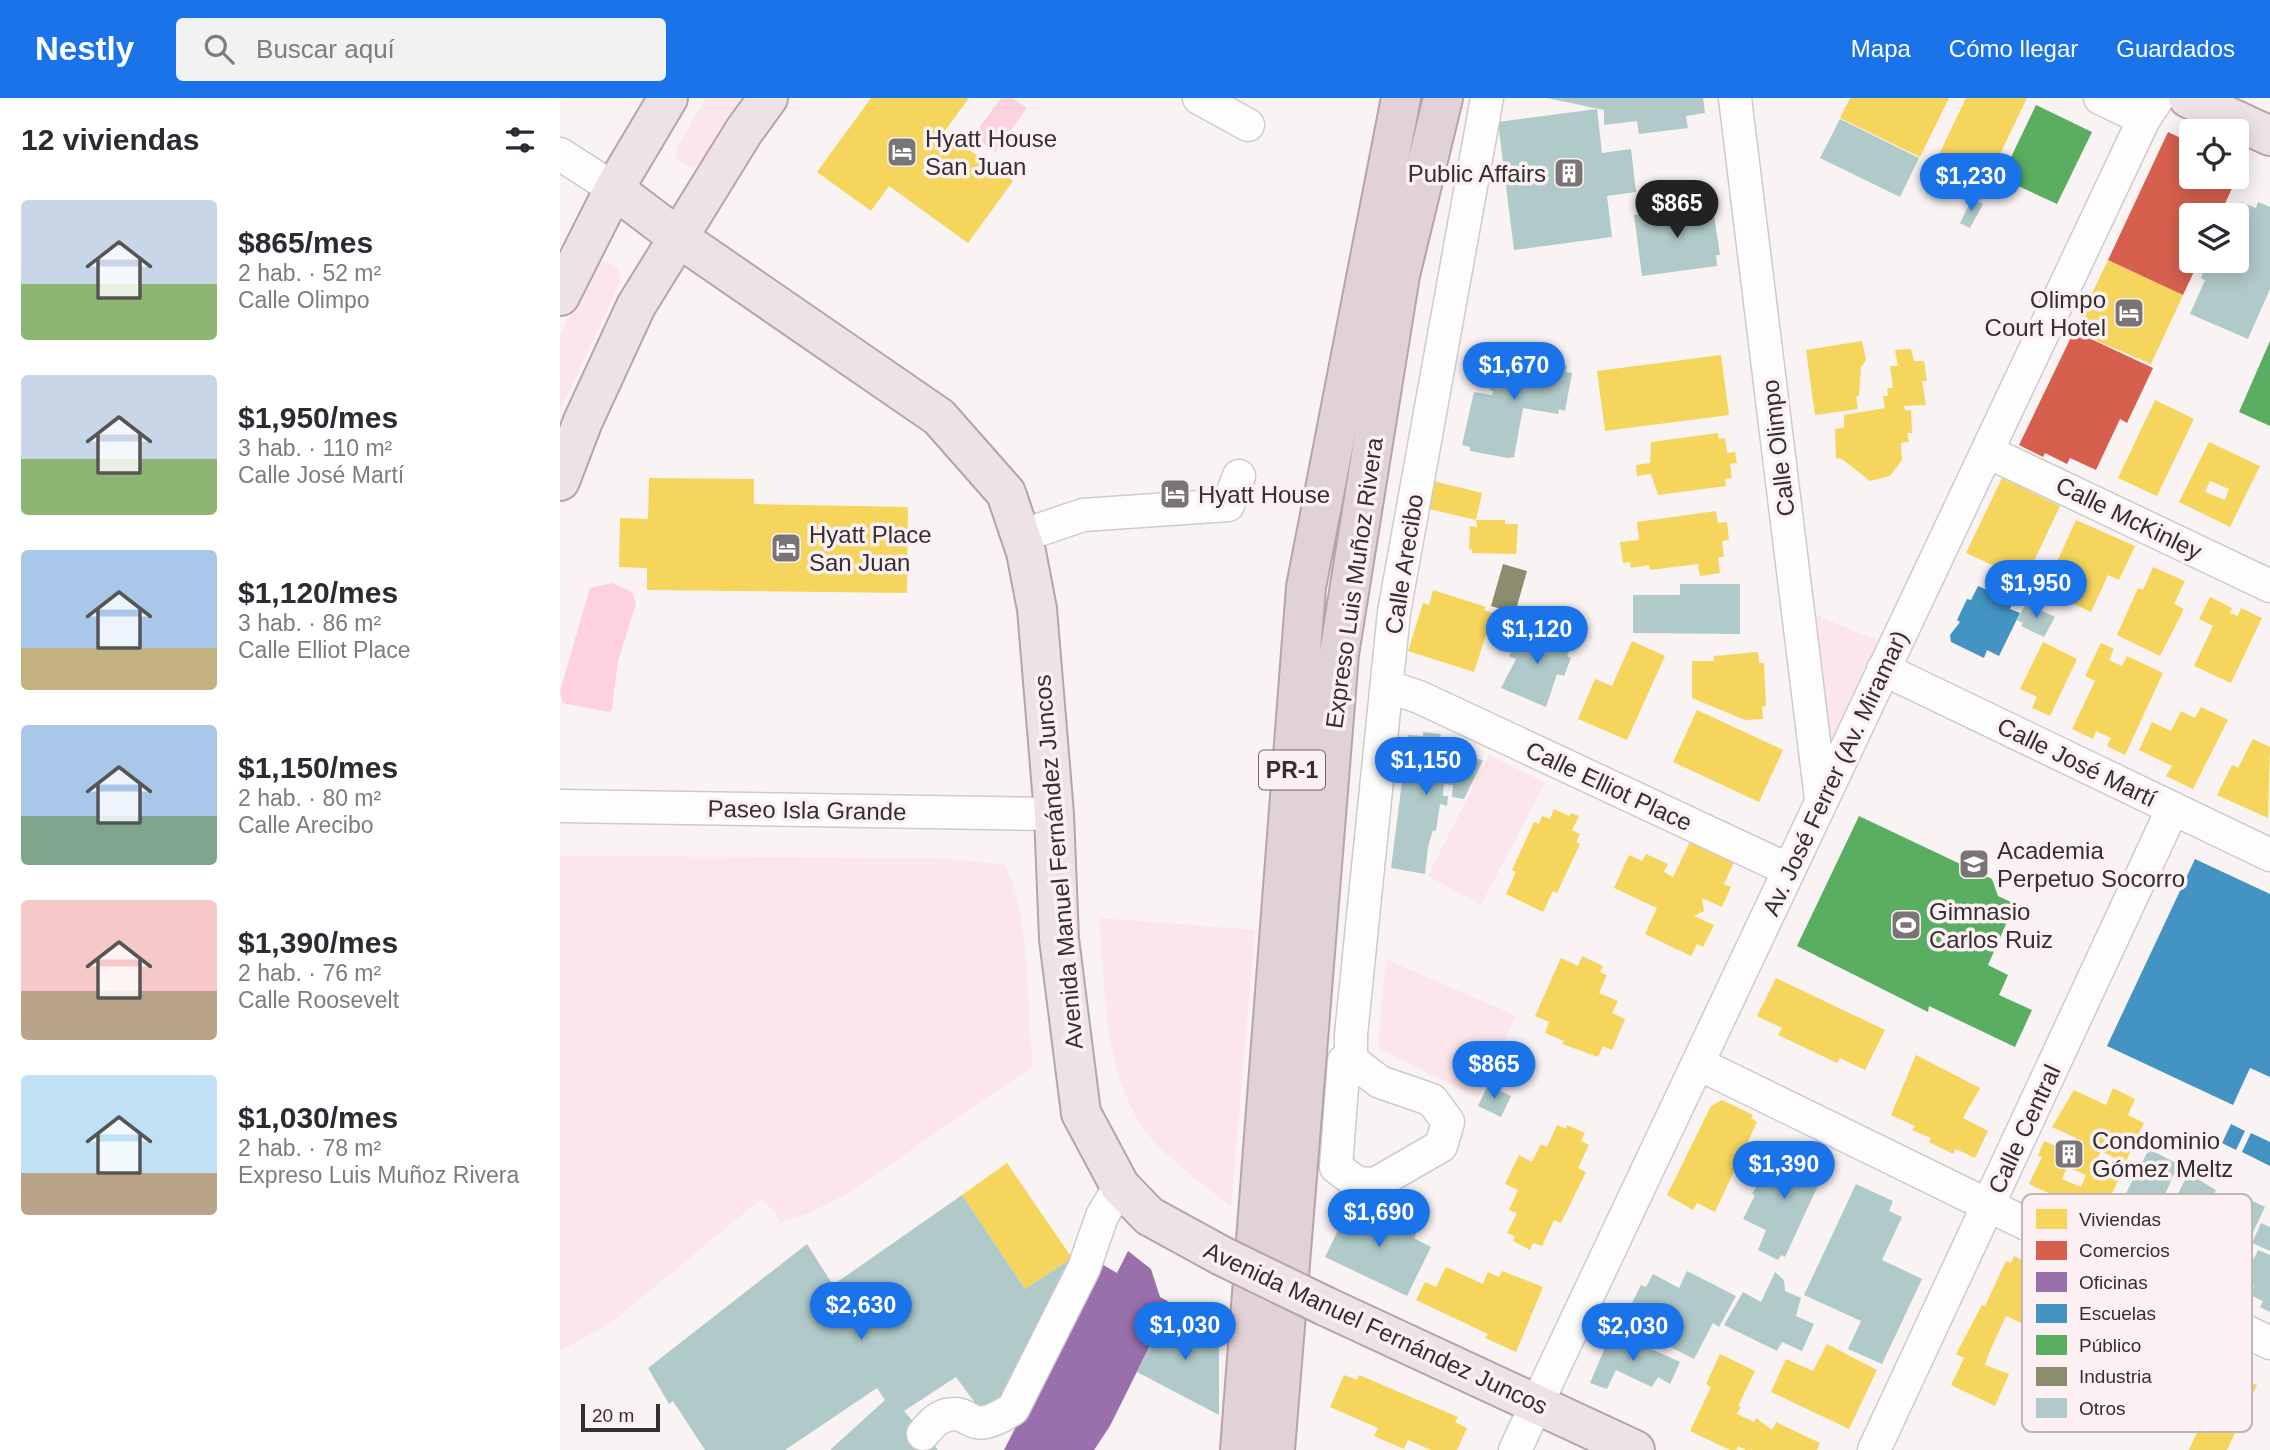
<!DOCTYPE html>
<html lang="es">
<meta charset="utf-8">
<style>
:root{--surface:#fff;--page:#f2f2f3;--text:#2b2b33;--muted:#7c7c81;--accent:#1a73e8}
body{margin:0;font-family:Helvetica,sans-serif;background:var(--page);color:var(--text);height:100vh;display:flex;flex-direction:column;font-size:26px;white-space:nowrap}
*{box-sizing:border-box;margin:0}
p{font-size:23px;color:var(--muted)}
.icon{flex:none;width:38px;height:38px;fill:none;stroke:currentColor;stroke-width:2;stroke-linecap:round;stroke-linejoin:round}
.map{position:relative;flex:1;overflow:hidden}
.panel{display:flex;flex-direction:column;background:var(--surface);width:560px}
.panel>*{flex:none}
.fabs{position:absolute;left:1619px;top:21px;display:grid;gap:14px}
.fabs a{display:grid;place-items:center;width:70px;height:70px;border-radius:7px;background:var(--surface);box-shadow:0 4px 18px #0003;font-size:35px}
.scale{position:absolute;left:21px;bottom:18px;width:79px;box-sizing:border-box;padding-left:7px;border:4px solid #342f30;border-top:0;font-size:19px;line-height:24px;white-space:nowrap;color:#342f30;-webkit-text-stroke:5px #fcf0f3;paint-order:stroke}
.price{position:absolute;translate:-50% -60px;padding:0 16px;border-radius:24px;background:var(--accent);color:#fff;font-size:23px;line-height:46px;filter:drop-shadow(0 2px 4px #0008)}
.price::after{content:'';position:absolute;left:50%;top:42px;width:21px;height:16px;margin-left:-10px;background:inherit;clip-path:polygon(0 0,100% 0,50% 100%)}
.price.on{background:#222;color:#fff}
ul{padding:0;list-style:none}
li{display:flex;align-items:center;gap:21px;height:175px;padding:0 21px}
li span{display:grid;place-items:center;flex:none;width:196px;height:140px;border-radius:7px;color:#555}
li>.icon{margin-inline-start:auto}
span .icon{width:84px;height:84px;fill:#fffc;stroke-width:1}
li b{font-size:30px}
h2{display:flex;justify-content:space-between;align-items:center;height:84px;padding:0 21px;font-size:30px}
header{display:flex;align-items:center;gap:42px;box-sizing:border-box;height:98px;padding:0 35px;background:var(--accent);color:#fff}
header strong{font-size:33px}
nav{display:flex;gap:38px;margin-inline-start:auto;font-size:24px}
.search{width:490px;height:63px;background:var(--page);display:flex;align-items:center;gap:18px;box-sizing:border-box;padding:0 24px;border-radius:7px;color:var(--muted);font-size:26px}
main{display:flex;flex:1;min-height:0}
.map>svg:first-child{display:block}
.green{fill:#fce6ec}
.water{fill:#fdd1dd}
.homes{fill:#f6d55c;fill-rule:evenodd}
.shops{fill:#d6604d}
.offices{fill:#9970ab}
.schools{fill:#4393c3}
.public{fill:#5aae61}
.industry{fill:#8c8c6e}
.building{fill:#b0cac9}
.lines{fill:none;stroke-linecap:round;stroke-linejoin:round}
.minor-casing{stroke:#cfcacb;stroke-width:35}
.major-casing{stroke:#b6a4aa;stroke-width:42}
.highway-casing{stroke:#b6a4aa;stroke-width:42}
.minor{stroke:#fefdfd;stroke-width:32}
.major{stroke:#ede3e6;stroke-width:38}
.highway{stroke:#e1d2d7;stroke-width:38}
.major-bridge-casing{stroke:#b6a4aa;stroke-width:42;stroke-linecap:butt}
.major-bridge{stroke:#ede3e6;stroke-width:38}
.labels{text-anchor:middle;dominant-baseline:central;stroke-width:7;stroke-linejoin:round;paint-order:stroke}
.shield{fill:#fcf0f3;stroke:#70696a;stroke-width:2}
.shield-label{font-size:23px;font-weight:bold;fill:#342f30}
.poi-label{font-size:24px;fill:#342f30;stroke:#fcf0f3;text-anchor:start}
.street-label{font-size:24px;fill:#342f30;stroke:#fcf0f3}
.key{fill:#fcf0f3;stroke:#c0b6b8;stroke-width:2}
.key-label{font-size:19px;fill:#342f30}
</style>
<header>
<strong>Nestly</strong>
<div class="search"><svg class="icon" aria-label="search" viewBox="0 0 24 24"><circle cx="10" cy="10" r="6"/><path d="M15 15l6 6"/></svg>Buscar aquí</div>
<nav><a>Mapa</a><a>Cómo llegar</a><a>Guardados</a></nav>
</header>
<main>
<section class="panel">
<h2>12 viviendas<svg class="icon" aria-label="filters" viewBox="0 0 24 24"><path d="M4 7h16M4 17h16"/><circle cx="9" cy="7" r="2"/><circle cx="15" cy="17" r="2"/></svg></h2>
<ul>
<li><span style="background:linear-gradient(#c9d6e8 60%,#8fb573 0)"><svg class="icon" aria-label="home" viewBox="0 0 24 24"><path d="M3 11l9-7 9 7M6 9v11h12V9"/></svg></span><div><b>$865/mes</b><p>2 hab. · 52 m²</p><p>Calle Olimpo</p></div></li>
<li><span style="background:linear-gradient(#c9d6e8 60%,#8fb573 0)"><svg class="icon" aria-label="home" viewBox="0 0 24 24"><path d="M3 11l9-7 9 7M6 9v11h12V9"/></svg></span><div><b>$1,950/mes</b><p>3 hab. · 110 m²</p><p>Calle José Martí</p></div></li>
<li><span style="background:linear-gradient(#a9c7e8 70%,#c2b280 0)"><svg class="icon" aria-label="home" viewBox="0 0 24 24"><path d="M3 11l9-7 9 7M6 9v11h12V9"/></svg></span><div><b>$1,120/mes</b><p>3 hab. · 86 m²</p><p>Calle Elliot Place</p></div></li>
<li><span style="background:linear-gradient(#a9c7e8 65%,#7fa58c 0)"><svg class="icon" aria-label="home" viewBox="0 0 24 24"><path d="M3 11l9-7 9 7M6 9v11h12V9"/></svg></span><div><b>$1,150/mes</b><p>2 hab. · 80 m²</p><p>Calle Arecibo</p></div></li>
<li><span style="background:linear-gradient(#f6c9c9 65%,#b9a48a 0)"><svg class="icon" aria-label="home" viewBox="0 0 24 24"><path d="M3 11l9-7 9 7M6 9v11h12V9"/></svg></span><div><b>$1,390/mes</b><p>2 hab. · 76 m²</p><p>Calle Roosevelt</p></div></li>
<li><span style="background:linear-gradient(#bfe0f5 70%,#b9a48a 0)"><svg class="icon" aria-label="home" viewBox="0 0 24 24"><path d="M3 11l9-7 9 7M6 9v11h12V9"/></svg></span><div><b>$1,030/mes</b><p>2 hab. · 78 m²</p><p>Expreso Luis Muñoz Rivera</p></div></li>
</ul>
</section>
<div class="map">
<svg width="1710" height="1352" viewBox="0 0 1710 1352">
<rect width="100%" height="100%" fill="#f9f3f4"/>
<path class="green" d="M146 0H185L145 63 131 70 116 60 117 49Z
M44 163C55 166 63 172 60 184L0 313V237L33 170Z
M1253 516 1319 543 1268 648Z
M929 657 985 685 921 807 868 778Z
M0 758 377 760 443 766C470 799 467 920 473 968L290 1094 250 1115 220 1125 214 1113 201 1101 52 1224 0 1253Z
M539 820 695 832 671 1109C648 1090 622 1072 600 1050 542 992 546 896 539 820Z
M826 861 956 918 918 1000 818 950Z"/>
<path class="water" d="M441 0H453L467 10 435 54 413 38Z
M52 485 72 494 76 505 58 563 52 611 49 614 3 605 0 593 30 490Z"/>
<path class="homes" d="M311 0H409L384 34 453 83 408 145 329 88 311 113 257 74Z
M1290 0H1389L1360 59 1280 20Z
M1406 0H1467L1421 96 1407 89 1403 96 1383 87 1387 78 1372 71Z
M1548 162 1623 197 1591 266 1514 233Z
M1302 243 1306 262 1301 269 1299 298 1296 299 1298 311 1255 317 1246 252Z
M1351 251 1354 263H1364L1367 283H1362L1366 307 1343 308 1346 313 1351 312 1352 335H1347L1349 344 1341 345 1342 362 1330 378 1310 383 1282 361 1276 360 1275 331 1284 330V317L1325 310 1323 298H1328L1327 290H1333L1330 268H1338L1335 252Z
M1161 257 1169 317 1045 333 1037 273Z
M1595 302 1634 321 1597 398 1558 380Z
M1158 335 1159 341 1165 340 1167 355 1175 354 1177 365 1170 366 1172 380 1165 381 1166 388 1098 397 1091 376 1077 378 1076 367 1090 365 1091 344Z
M1649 344 1700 368 1670 429 1619 404ZM1650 383 1669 391 1665 402 1645 394Z
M89 380 194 381V406L348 409 347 495 87 492V470L59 469 60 420 88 421Z
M1442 380 1500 408 1465 482 1406 455Z
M873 383 922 395 916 422 869 411Z
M1156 413 1158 425 1167 424 1169 442 1162 443 1164 459H1158L1160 475 1140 478 1138 466 1090 472 1089 467 1071 470 1070 464 1063 465 1060 444 1079 442 1077 424Z
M916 422H945V426H958L956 456 912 455V451L909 452 910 428 917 429Z
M1516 422 1575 448 1559 482 1548 477 1531 514 1484 492Z
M1593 469 1625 483 1614 506 1624 511 1600 558 1557 537 1578 490 1583 492Z
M873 492 926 509 924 512 933 515 914 574 848 553 863 505 869 507Z
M1650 499 1672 510 1670 515 1678 518 1681 510 1702 520 1671 585 1634 568 1653 528 1639 521Z
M1072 543 1105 558 1067 642 1018 621 1035 581 1052 588Z
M1483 544 1517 561 1490 618 1472 610 1477 599 1460 591Z
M1541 545 1554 551 1549 562 1562 568 1567 558 1603 575 1565 657 1547 648 1551 640 1536 633 1533 641 1512 631 1535 583 1525 578Z
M1198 554 1199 565H1204L1206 608 1202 609 1203 621 1185 622 1132 600V563H1154V558Z
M1641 609 1668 622 1633 691 1606 678 1612 668 1579 652 1592 624 1611 633 1621 613 1635 620Z
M1137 612 1223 652 1199 704 1113 664Z
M1693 641 1710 649 1708 720 1657 697 1672 667 1678 670Z
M994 711 1009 718 1011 715 1019 718 1012 732 1020 736 1016 744 1020 746 997 795 993 793 983 814 946 796 956 774 952 772 974 724 979 726 982 718 990 721Z
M1134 735 1178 755 1164 786 1171 789 1162 809 1142 800 1144 813 1134 818 1154 827 1143 849 1137 846 1131 858 1085 836 1097 810 1054 790 1069 757 1082 763 1086 756 1108 766 1104 774 1113 779Z
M1022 858 1043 868 1040 874 1047 877 1039 895 1058 903 1052 915 1065 921 1052 952 1043 948 1038 959 1002 946 1004 943 985 935 989 924 975 918 1001 860 1018 868Z
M1216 880 1325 932 1305 972 1280 960 1277 965 1218 937 1222 930 1197 918Z
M1356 957 1420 990 1403 1020 1428 1033 1415 1060 1396 1051 1393 1056 1369 1044 1371 1040 1352 1032 1355 1028 1331 1017Z
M1553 990 1575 1001 1568 1017 1584 1025 1565 1065 1541 1053 1534 1068 1559 1080 1552 1096 1558 1099 1547 1122 1469 1086 1482 1059 1478 1058 1484 1043 1509 1054 1516 1040 1492 1029 1514 992 1546 1007ZM1507 1069 1526 1077 1521 1089 1502 1081Z
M1162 1002 1193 1017 1191 1020 1197 1024 1155 1114 1137 1105 1133 1112 1107 1097 1151 1008Z
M997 1027 1006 1031 1007 1027 1025 1035 1021 1043 1029 1047 1018 1070 1026 1074 1001 1125 994 1122 982 1148 973 1145 970 1152 953 1143 955 1138 947 1135 957 1115 949 1112 958 1092 945 1086 959 1057 972 1064 981 1046 987 1049Z
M447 1065 512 1160 465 1191 402 1097Z
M1454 1158 1492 1177 1476 1209 1472 1207 1463 1226 1446 1218 1429 1255 1425 1267 1449 1276 1435 1308 1391 1287 1404 1260 1396 1256 1403 1243 1422 1207 1425 1208 1446 1163 1451 1165Z
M886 1169 923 1186 928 1174 939 1179 942 1173 983 1189 956 1254 925 1240 928 1236 856 1202 865 1184 876 1189Z
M1267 1246 1317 1272 1289 1331 1211 1294 1226 1261 1253 1273Z
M1160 1256 1195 1273 1178 1308 1181 1309 1177 1316 1194 1324 1196 1320 1212 1332 1216 1324 1260 1345 1257 1352H1186L1178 1348 1176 1352H1170L1130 1333 1151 1289 1146 1286Z
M1665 1272 1697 1287 1667 1352H1629Z
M784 1277 797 1282 799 1277 898 1319 895 1324 907 1330 897 1352H871L848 1342 844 1351 814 1338 818 1330 770 1309Z"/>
<path class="shops" d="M1608 34 1631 45V79H1676V65L1682 68 1660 117H1631V163H1639L1623 197 1548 162Z
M1514 233 1593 270 1567 325 1560 321 1536 372 1510 360 1507 366 1485 355 1483 359 1459 347Z"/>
<path class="offices" d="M568 1153 591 1171 600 1199 611 1205 550 1328 534 1352H444L540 1165 557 1175Z"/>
<path class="schools" d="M1418 488 1453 503 1450 511 1460 515 1439 558 1427 552 1424 560 1391 544 1390 537 1400 524 1397 522 1407 501 1411 502Z
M1635 761 1710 796V979L1690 970 1673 1007 1547 948Z
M1671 1026 1685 1033 1676 1052 1662 1045Z
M1691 1035 1710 1044V1068L1682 1054Z"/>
<path class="public" d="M1476 7 1532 34 1497 106 1441 80Z
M1710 243V328L1679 314Z
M1299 718 1432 781 1438 798 1455 806 1428 867 1448 877 1439 897 1472 912 1455 949 1369 908 1368 914 1237 848Z"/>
<path class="industry" d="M943 466 967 473 955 515 931 508Z"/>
<path class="building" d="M987 0H1143L1145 15 1126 18 1128 30 1079 36 1077 23 1044 27V12Z
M1037 11 1042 55 1071 51 1076 94 1047 98 1052 139 954 152 938 24Z
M1280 21 1359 60 1340 99 1260 60Z
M1412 101 1423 106 1410 130 1400 125Z
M1681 104 1696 110 1698 104 1710 109V191L1688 241 1630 216 1645 182 1641 180 1648 163H1676L1675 117Z
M1149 107 1150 118 1154 117 1160 157H1156L1157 168 1082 178 1074 117Z
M938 253 1007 268 1006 274 1012 275 1005 313 999 311 998 316 963 310 954 359 948 360 910 353V349L902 347 914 294 932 297 933 293 929 292Z
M1120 486H1180V536L1073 535V497H1120Z
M1466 505 1495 519 1484 539 1461 528 1463 525 1457 522Z
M965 533 980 539 982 534 1013 544 1007 558 1011 560 1004 578 997 576 986 609 941 590 956 561 949 558Z
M863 634 881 636 878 654 895 656 893 662 900 663V657L923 662 904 701 892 699 893 687 884 686 883 698H888L887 708 880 706 876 733 873 732 868 749 865 776 831 770 848 637 863 638Z
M928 987 951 998 941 1019 918 1008Z
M1589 1051 1618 1066 1596 1118 1602 1121 1588 1148 1549 1128Z
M1215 1056 1237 1067 1243 1056 1267 1068 1225 1159 1221 1157 1218 1162 1198 1152 1206 1132 1183 1121 1195 1097 1192 1096Z
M1628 1075 1656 1092 1627 1159 1595 1144Z
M1296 1086 1333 1103 1329 1113 1342 1119 1322 1162 1362 1181 1322 1266 1288 1251 1301 1223 1244 1197Z
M402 1097 465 1191 512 1160 453 1299 423 1316 396 1279 344 1313 378 1352H270L325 1302 317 1290 225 1352H145L113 1303 109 1306 88 1270 247 1146 273 1187Z
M1669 1097 1680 1102 1682 1098 1705 1109 1671 1181 1638 1165Z
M810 1109 831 1118 827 1127 833 1129 837 1121 858 1131 854 1140 871 1149 847 1198 765 1159 789 1110 806 1118Z
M1701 1125 1710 1129V1153L1692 1145Z
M1698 1152 1710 1157V1214L1700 1209 1703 1203 1690 1197 1694 1188 1689 1186 1693 1178 1687 1175Z
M1127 1173 1176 1198 1159 1229 1153 1225 1134 1261 1075 1231 1082 1218 1069 1211 1081 1187 1086 1189 1093 1176 1119 1190Z
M1215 1174 1224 1182 1225 1193 1241 1200 1236 1218 1254 1226 1242 1253 1222 1244 1217 1253 1164 1227 1183 1194 1201 1204Z
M607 1213 659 1240V1317L577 1274Z
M1052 1233 1120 1264 1110 1286 1098 1279 1092 1289 1056 1272 1047 1291 1030 1285Z"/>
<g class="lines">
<g class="minor-casing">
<path id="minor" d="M639 0 688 27
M1175 0 1261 701
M1540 0 1584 21
M0 56 54 91
M1428 354 1710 488
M461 438 523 417 668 407 679 378
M1323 571 1710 757
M829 589 859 599 1229 772
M0 708 494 716
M791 962 784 963 776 1069 797 1085 815 1086 881 1048 888 1024 872 1002 820 984 791 962V937L834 514 927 0
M1139 966 1710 1245
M363 1336C373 1323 384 1313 401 1317 406 1319 411 1323 416 1324 428 1327 443 1317 453 1311L524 1170 542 1118 560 1088
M955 1352 1584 21 1598 0
M1314 1352 1613 710"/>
</g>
<g class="major-casing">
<path id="major" d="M1628 0 1710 38
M54 91 119 140 379 319 446 395 466 454 477 511 494 716 499 841 521 1015 560 1088 589 1118 662 1158
M0 198 54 91 108 0
M0 383 23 323 76 208 184 33 208 0
M765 1208 1075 1352"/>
</g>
<g class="highway-casing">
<path id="highway" d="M680 1352 746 489 841 0
M715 1352 779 556 840 177 883 0"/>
</g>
<use href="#minor" class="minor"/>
<use href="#major" class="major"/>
<use href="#highway" class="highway"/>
<g class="major-bridge-casing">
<path id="major-bridge" d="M662 1158 765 1208"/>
</g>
<use href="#major-bridge" class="major-bridge"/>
</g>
<defs>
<g id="hotel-square" transform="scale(1.575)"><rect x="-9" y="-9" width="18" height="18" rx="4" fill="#797475" stroke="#fcf0f3"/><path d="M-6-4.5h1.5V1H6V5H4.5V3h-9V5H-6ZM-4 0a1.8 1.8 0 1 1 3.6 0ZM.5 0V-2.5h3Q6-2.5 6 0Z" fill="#fff"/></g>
<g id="building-square" transform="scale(1.575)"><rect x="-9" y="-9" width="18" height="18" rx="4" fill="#797475" stroke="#fcf0f3"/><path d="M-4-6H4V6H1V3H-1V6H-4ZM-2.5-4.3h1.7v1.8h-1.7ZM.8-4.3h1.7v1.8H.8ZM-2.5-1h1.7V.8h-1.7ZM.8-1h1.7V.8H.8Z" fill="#fff"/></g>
<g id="school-square" transform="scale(1.575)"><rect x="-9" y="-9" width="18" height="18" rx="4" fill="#797475" stroke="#fcf0f3"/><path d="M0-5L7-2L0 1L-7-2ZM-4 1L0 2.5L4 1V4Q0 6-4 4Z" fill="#fff"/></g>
<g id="stadium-square" transform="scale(1.575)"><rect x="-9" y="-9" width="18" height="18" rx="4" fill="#797475" stroke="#fcf0f3"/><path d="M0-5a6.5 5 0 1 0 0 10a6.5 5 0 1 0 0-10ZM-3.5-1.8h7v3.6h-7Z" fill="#fff"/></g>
</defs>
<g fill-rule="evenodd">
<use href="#hotel-square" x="342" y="54"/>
<use href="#building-square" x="1009" y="75"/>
<use href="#hotel-square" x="1569" y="215"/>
<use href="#hotel-square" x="615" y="396"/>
<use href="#hotel-square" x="226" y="450"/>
<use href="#school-square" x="1414" y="766"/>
<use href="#stadium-square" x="1346" y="827"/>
<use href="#building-square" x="1509" y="1056"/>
</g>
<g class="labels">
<rect class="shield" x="699" y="652.5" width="66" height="39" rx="5"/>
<g class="shield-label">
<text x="732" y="672">PR-1</text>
</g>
<g class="poi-label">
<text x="365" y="40">Hyatt House<tspan x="365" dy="28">San Juan</tspan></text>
<text x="986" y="75" text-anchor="end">Public Affairs</text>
<text x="1546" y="201" text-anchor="end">Olimpo<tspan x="1546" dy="28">Court Hotel</tspan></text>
<text x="638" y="396">Hyatt House</text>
<text x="249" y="436">Hyatt Place<tspan x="249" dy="28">San Juan</tspan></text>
<text x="1437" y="752">Academia<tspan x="1437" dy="28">Perpetuo Socorro</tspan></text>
<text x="1369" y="813">Gimnasio<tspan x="1369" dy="28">Carlos Ruiz</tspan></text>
<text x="1532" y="1042">Condominio<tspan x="1532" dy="28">Gómez Meltz</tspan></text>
</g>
<g class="street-label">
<text transform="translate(1218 350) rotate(-97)">Calle Olimpo</text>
<text transform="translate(1569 420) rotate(26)">Calle McKinley</text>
<text transform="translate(844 466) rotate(-81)">Calle Arecibo</text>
<text transform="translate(794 485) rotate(-82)">Expreso Luis Muñoz Rivera</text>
<text transform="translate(1517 664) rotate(26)">Calle José Martí</text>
<text transform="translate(1275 675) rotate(-65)">Av. José Ferrer (Av. Miramar)</text>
<text transform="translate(1049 688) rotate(25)">Calle Elliot Place</text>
<text transform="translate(247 712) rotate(1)">Paseo Isla Grande</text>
<text transform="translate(498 764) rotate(-95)">Avenida Manuel Fernández Juncos</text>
<text transform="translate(1464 1031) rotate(-65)">Calle Central</text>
<text transform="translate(816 1230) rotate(25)">Avenida Manuel Fernández Juncos</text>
</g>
</g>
<rect x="1462" y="1096" width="230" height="238" rx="10" class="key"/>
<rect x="1476" y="1111" width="31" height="20" fill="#f6d55c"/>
<rect x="1476" y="1143" width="31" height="19" fill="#d6604d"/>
<rect x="1476" y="1174" width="31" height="20" fill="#9970ab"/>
<rect x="1476" y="1206" width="31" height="19" fill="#4393c3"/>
<rect x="1476" y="1237" width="31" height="20" fill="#5aae61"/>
<rect x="1476" y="1269" width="31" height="19" fill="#8c8c6e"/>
<rect x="1476" y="1300" width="31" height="20" fill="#b0cac9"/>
<g class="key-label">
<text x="1519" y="1128">Viviendas</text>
<text x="1519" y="1159">Comercios</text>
<text x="1519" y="1191">Oficinas</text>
<text x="1519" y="1222">Escuelas</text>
<text x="1519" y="1254">Público</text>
<text x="1519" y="1285">Industria</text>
<text x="1519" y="1317">Otros</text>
</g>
</svg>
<div class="fabs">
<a><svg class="icon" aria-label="locate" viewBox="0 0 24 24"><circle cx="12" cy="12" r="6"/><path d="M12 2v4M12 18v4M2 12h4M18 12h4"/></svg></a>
<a><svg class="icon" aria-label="layers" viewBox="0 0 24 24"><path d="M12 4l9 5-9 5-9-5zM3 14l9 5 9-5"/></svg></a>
</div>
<div class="scale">20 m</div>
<b class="price" style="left:1411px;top:115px">$1,230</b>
<b class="price on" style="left:1117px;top:142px">$865</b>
<b class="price" style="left:954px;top:304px">$1,670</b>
<b class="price" style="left:1476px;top:522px">$1,950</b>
<b class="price" style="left:977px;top:568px">$1,120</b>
<b class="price" style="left:866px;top:699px">$1,150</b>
<b class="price" style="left:934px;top:1003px">$865</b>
<b class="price" style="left:1224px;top:1103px">$1,390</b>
<b class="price" style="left:819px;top:1151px">$1,690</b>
<b class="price" style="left:301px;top:1244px">$2,630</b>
<b class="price" style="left:625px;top:1264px">$1,030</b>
<b class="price" style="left:1073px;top:1265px">$2,030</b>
</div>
</main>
